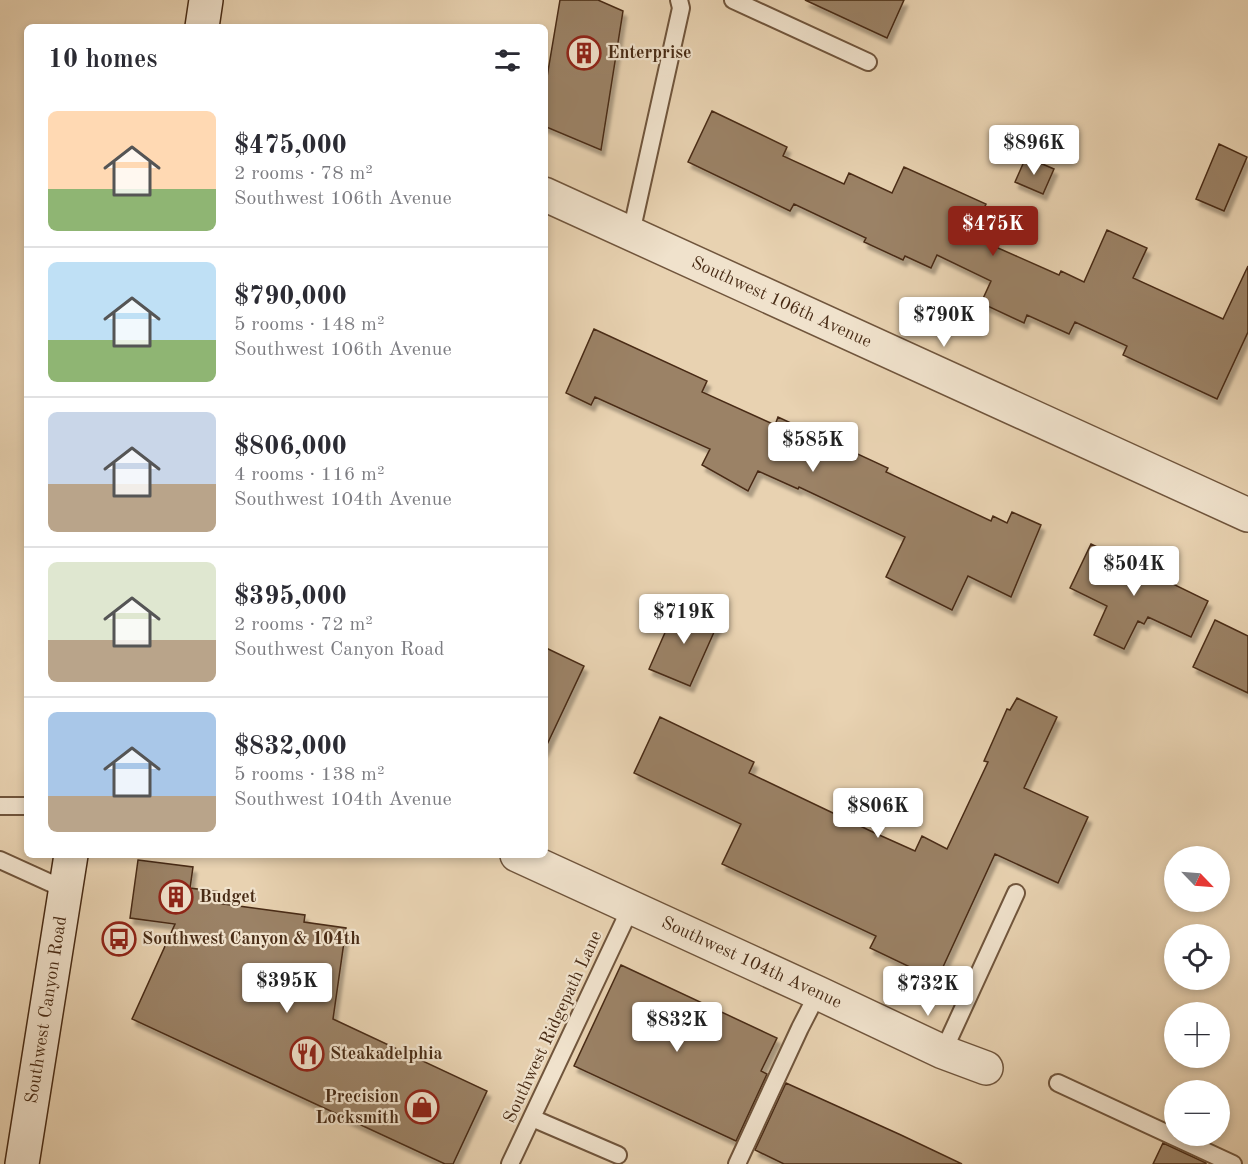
<!DOCTYPE html>
<meta charset="utf-8">
<style>
:root{--surface:#fff;--page:#f2f2f3;--text:#2b2b33;--muted:#7c7c81;--line:#e1e1e2;--accent:#8f2418}
body{margin:0;font-family:"Old Standard TT",serif;background:var(--page);color:var(--text);height:100vh;display:flex;flex-direction:column;font-size:22px;white-space:nowrap}
*{box-sizing:border-box;margin:0}
p{font-size:20px;color:var(--muted)}
.icon{flex:none;width:33px;height:33px;fill:none;stroke:currentColor;stroke-width:2;stroke-linecap:round;stroke-linejoin:round}
.map{position:relative;flex:1;overflow:hidden}
.sheet{position:absolute;left:24px;top:24px;width:524px;height:834px;display:flex;flex-direction:column;background:var(--surface);border-radius:9px;box-shadow:0 3px 9px #0003}
.sheet>*{flex:none}
.needle{width:39px;rotate:115deg}
.buttons{position:absolute;left:1164px;top:846px;display:grid;gap:12px}
.buttons a{display:grid;place-items:center;width:66px;height:66px;border-radius:50%;background:var(--surface);box-shadow:0 3px 9px #0003;font-size:30px}
.price{position:absolute;translate:-50% -51px;padding:0 14px;border-radius:6px;background:#fff;color:#222;font-size:20px;line-height:39px;filter:drop-shadow(0 2px 3px #0008)}
.price::after{content:'';position:absolute;left:50%;top:36px;width:18px;height:14px;margin-left:-9px;background:inherit;clip-path:polygon(0 0,100% 0,50% 100%)}
.price.active{background:var(--accent);color:#fff}
ul{padding:0;list-style:none}
li{display:flex;align-items:center;gap:18px;height:150px;padding:0 24px}
li+li{border-top:2px solid var(--line)}
li span{display:grid;place-items:center;flex:none;width:168px;height:120px;border-radius:9px;color:#555}
li>.icon{margin-inline-start:auto}
span .icon{width:72px;height:72px;fill:#fffc;stroke-width:1}
li b{font-size:26px}
h2{display:flex;justify-content:space-between;align-items:center;height:72px;padding:0 24px;font-size:26px}
.map>svg:first-child{display:block}
.building{fill:#9b8266;stroke:#482b15;stroke-width:1.5;filter:url(#shadow)}
.lines{fill:none;stroke-linecap:round;stroke-linejoin:round}
.lane-casing{stroke:#70553c;stroke-width:20}
.street-casing{stroke:#70553c;stroke-width:36}
.secondary-casing{stroke:#482b15;stroke-width:36}
.lane{stroke:#f0e2cc;stroke-width:16}
.street{stroke:#f0e2cc;stroke-width:33}
.secondary{stroke:#f0e2cc;stroke-width:33}
.labels{text-anchor:middle;dominant-baseline:central;stroke-width:4.5;stroke-linejoin:round;paint-order:stroke}
.poi-label{font-size:18px;font-weight:bold;fill:#482b15;stroke:#f0e2cc;text-anchor:start}
.street-label{font-size:18px;fill:#482b15;stroke:#f0e2cc}
</style>
<div class="map">
<svg width="1248" height="1164" viewBox="0 0 1248 1164">
<defs>
<filter id="shadow"><feDropShadow dx="3.5" dy="6" stdDeviation="1.5" flood-color="#0004"/></filter>
</defs>
<rect width="100%" height="100%" fill="#e8d2b1"/>
<filter id="stains"><feTurbulence type="fractalNoise" baseFrequency=".00333" numOctaves="4"/><feColorMatrix values="0 0 0 0 .2 0 0 0 0 .09 0 0 0 0 .02 0 0 0 .5 -.17"/></filter>
<radialGradient id="worn" r=".72"><stop offset=".6" stop-color="#630" stop-opacity="0"/><stop offset="1" stop-color="#630" stop-opacity=".3"/></radialGradient>
<path class="building" d="M560 0H598L623 11 601 150 544 126V95Z
M805 0H904L887 38Z
M712 111 787 147 783 156 844 184 849 173 892 193 904 167 986 204 971 236 1059 275 1061 271 1084 282 1107 230 1147 248 1133 278 1223 319 1248 266V332L1217 399 1123 355 1127 346 1075 322 1069 334 1027 315 1024 323 981 303 991 281 937 255 931 268 905 256 903 260 864 242 866 238 794 204 790 211 688 162Z
M1219 144 1247 157 1224 211 1196 199Z
M1026 157 1054 169 1043 194 1015 182Z
M594 329 707 381 702 392 775 425 778 417 888 468 886 472 991 521 993 516 1007 523 1012 512 1041 525 1011 597 968 576 952 610 886 577 905 537 799 487 798 489 758 471 748 491 702 465 710 449 595 397 591 405 566 393Z
M1091 544 1208 601 1191 637 1148 617 1144 624 1138 621 1124 649 1094 635 1107 606 1070 588Z
M678 603 719 621 690 686 649 669Z
M1215 620 1248 636V693L1193 667Z
M544 647 584 666 544 751Z
M1017 698 1057 717 1024 788 1088 817 1058 883 995 854 937 980 870 948 876 936 722 864 741 824 634 773 660 717 754 762 749 773 877 834 915 851 922 836 947 849 988 762 984 761 1007 709 1010 710Z
M138 860 193 867 190 888 220 892 217 903 305 915 304 922 346 928 333 1019 487 1091 453 1164H445L132 1019 175 924 130 918Z
M621 965 777 1038 761 1071 767 1074 736 1141 574 1066Z
M786 1083 901 1135 962 1164H784L755 1150Z
M1163 1143 1206 1163V1164H1153Z"/>
<g class="lines">
<g class="lane-casing">
<path id="lane" d="M733 0 868 62
M631 233 681 8 679 0
M0 806H27
M0 860 66 890
M943 1052 1016 893
M1058 1083 1233 1164
M532 1118 618 1155
M510 1164 631 907
M737 1164 800 1028 818 993"/>
</g>
<g class="street-casing">
<g id="street">
<path id="s1" d="M544 194 1248 515"/>
<path id="s2" d="M517 855 818 993 943 1052 986 1068"/>
</g>
</g>
<g class="secondary-casing">
<g id="secondary">
<path d="M202 27 206 0"/>
<path id="s3" d="M22 1164 71 855"/>
</g>
</g>
<use href="#lane" class="lane"/>
<use href="#street" class="street"/>
<use href="#secondary" class="secondary"/>
</g>
<defs>
<g id="building-ring" transform="scale(1.725)"><circle r="9.5" fill="#f0e2cc" stroke="#8f2418" stroke-width="1.5"/><path d="M-4-6H4V6H1V3H-1V6H-4ZM-2.5-4.3h1.7v1.8h-1.7ZM.8-4.3h1.7v1.8H.8ZM-2.5-1h1.7V.8h-1.7ZM.8-1h1.7V.8H.8Z" fill="#8f2418"/></g>
<g id="bus-ring" transform="scale(1.725)"><circle r="9.5" fill="#f0e2cc" stroke="#8f2418" stroke-width="1.5"/><path d="M-5-6H5V4H4V6H2V4H-2V6H-4V4H-5ZM-3.5-4V0h7V-4ZM-3.5 1.2v1.5H-2V1.2ZM2 1.2v1.5H3.5V1.2Z" fill="#8f2418"/></g>
<g id="restaurant-ring" transform="scale(1.725)"><circle r="9.5" fill="#f0e2cc" stroke="#8f2418" stroke-width="1.5"/><path d="M-5-6h1v4h1v-4h1v4h1v-4h1v5L-1.5 .5V6h-2V.5L-5-1ZM5-6V6H3V1.5H1.5Q1.5-4 5-6Z" fill="#8f2418"/></g>
<g id="shop-ring" transform="scale(1.725)"><circle r="9.5" fill="#f0e2cc" stroke="#8f2418" stroke-width="1.5"/><path d="M-5-2.5h2.3a2.7 3.5 0 0 1 5.4 0H5L5.5 6h-11ZM-1.5-2.5h3a1.5 2.3 0 0 0-3 0Z" fill="#8f2418"/></g>
</defs>
<g fill-rule="evenodd">
<use href="#building-ring" x="584" y="53"/>
<use href="#building-ring" x="176" y="897"/>
<use href="#bus-ring" x="119" y="939"/>
<use href="#restaurant-ring" x="307" y="1054"/>
<use href="#shop-ring" x="422" y="1107"/>
</g>
<g class="labels">
<g class="poi-label">
<text x="607" y="53">Enterprise</text>
<text x="199" y="897">Budget</text>
<text x="142" y="939">Southwest Canyon &amp; 104th</text>
<text x="330" y="1054">Steakadelphia</text>
<text x="399" y="1097" text-anchor="end">Precision<tspan x="399" dy="21">Locksmith</tspan></text>
</g>
<g class="street-label">
<text stroke="none"><textPath href="#s1" startOffset="261">Southwest 106th Avenue</textPath></text>
<text stroke="none"><textPath href="#s2" startOffset="258">Southwest 104th Avenue</textPath></text>
<text stroke="none"><textPath href="#s3" startOffset="156">Southwest Canyon Road</textPath></text>
<text transform="translate(553 1027) rotate(-65)">Southwest Ridgepath Lane</text>
</g>
</g>
<rect width="100%" height="100%" filter="url(#stains)"/>
<rect width="100%" height="100%" fill="url(#worn)"/>
</svg>
<div class="buttons">
<a><svg class="needle" viewBox="-14 -14 28 28"><path d="M0-13l5 13h-10z" fill="#e53935"/><path d="M0 13l5-13h-10z" fill="#7c7c81"/></svg></a>
<a><svg class="icon" aria-label="locate" viewBox="0 0 24 24"><circle cx="12" cy="12" r="6"/><path d="M12 2v4M12 18v4M2 12h4M18 12h4"/></svg></a>
<a>+</a>
<a>−</a>
</div>
<b class="price" style="left:1034px;top:176px">$896K</b>
<b class="price active" style="left:993px;top:257px">$475K</b>
<b class="price" style="left:944px;top:348px">$790K</b>
<b class="price" style="left:813px;top:473px">$585K</b>
<b class="price" style="left:1134px;top:597px">$504K</b>
<b class="price" style="left:684px;top:645px">$719K</b>
<b class="price" style="left:878px;top:839px">$806K</b>
<b class="price" style="left:287px;top:1014px">$395K</b>
<b class="price" style="left:928px;top:1017px">$732K</b>
<b class="price" style="left:677px;top:1053px">$832K</b>
<section class="sheet">
<h2>10 homes<svg class="icon" aria-label="filters" viewBox="0 0 24 24"><path d="M4 7h16M4 17h16"/><circle cx="9" cy="7" r="2"/><circle cx="15" cy="17" r="2"/></svg></h2>
<ul>
<li><span style="background:linear-gradient(#ffd9b3 65%,#8fb573 0)"><svg class="icon" aria-label="home" viewBox="0 0 24 24"><path d="M3 11l9-7 9 7M6 9v11h12V9"/></svg></span><div><b>$475,000</b><p>2 rooms · 78 m²</p><p>Southwest 106th Avenue</p></div></li>
<li><span style="background:linear-gradient(#bfe0f5 65%,#8fb573 0)"><svg class="icon" aria-label="home" viewBox="0 0 24 24"><path d="M3 11l9-7 9 7M6 9v11h12V9"/></svg></span><div><b>$790,000</b><p>5 rooms · 148 m²</p><p>Southwest 106th Avenue</p></div></li>
<li><span style="background:linear-gradient(#c9d6e8 60%,#b9a48a 0)"><svg class="icon" aria-label="home" viewBox="0 0 24 24"><path d="M3 11l9-7 9 7M6 9v11h12V9"/></svg></span><div><b>$806,000</b><p>4 rooms · 116 m²</p><p>Southwest 104th Avenue</p></div></li>
<li><span style="background:linear-gradient(#dfe7d0 65%,#b9a48a 0)"><svg class="icon" aria-label="home" viewBox="0 0 24 24"><path d="M3 11l9-7 9 7M6 9v11h12V9"/></svg></span><div><b>$395,000</b><p>2 rooms · 72 m²</p><p>Southwest Canyon Road</p></div></li>
<li><span style="background:linear-gradient(#a9c7e8 70%,#b9a48a 0)"><svg class="icon" aria-label="home" viewBox="0 0 24 24"><path d="M3 11l9-7 9 7M6 9v11h12V9"/></svg></span><div><b>$832,000</b><p>5 rooms · 138 m²</p><p>Southwest 104th Avenue</p></div></li>
</ul>
</section>
</div>
